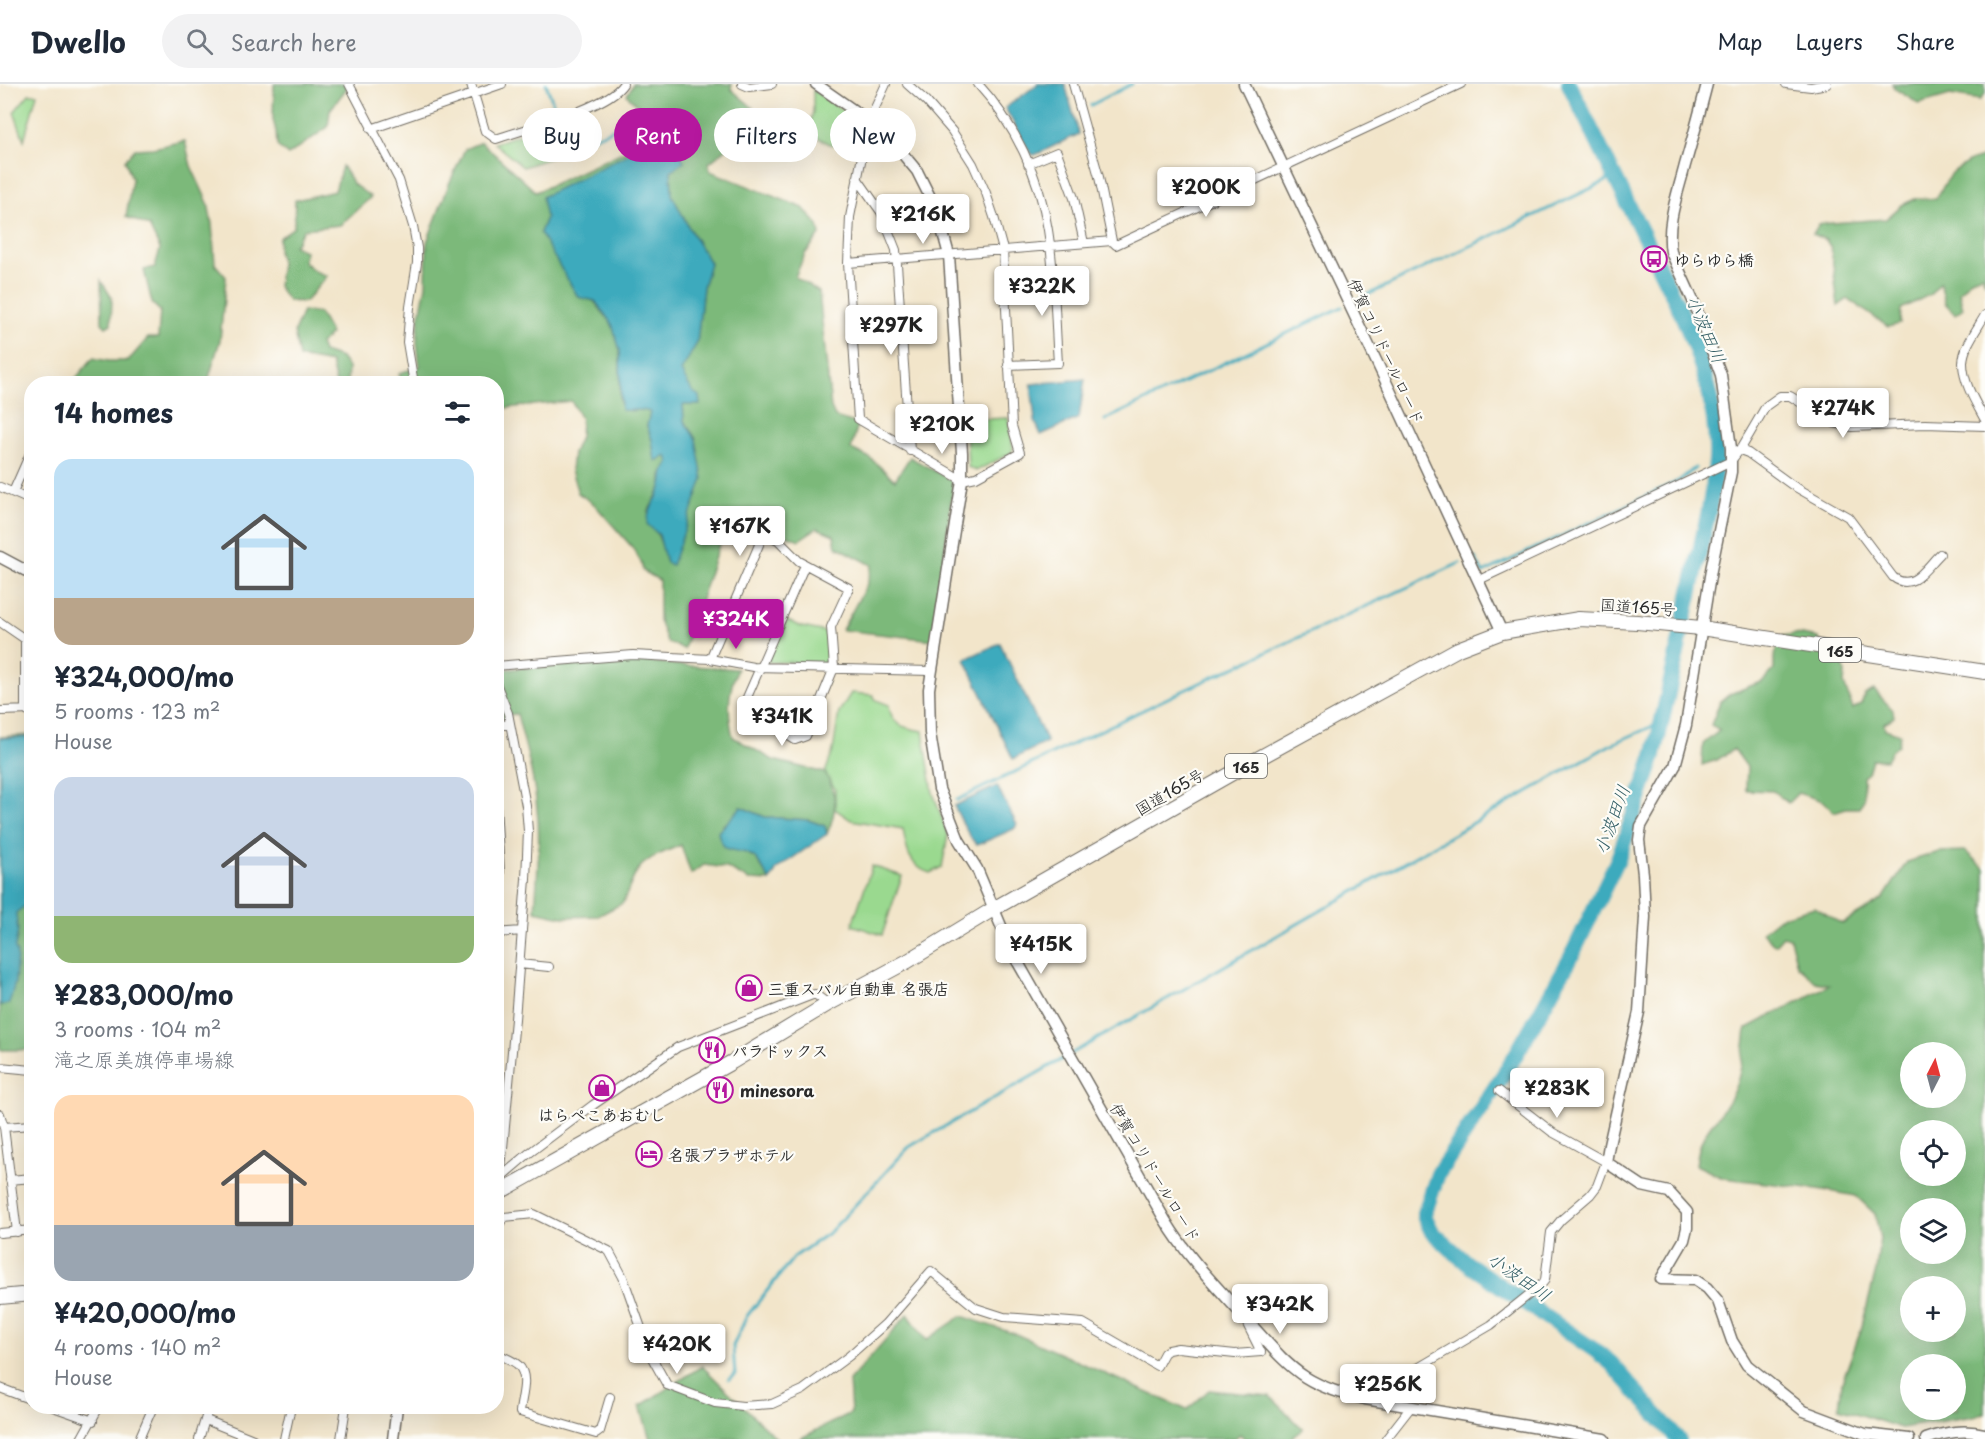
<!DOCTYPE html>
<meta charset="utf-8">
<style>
:root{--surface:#fff;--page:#f2f2f3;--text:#1f2937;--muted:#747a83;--line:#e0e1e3;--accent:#b5179e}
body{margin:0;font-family:"Playpen Sans","Klee One",sans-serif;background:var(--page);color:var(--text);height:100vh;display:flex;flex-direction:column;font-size:22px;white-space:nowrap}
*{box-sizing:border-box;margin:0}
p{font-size:20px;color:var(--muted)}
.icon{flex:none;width:33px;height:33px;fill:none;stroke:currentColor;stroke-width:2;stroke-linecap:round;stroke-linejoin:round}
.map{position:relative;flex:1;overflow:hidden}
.side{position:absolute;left:24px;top:292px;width:480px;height:1038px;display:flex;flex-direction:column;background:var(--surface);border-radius:24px;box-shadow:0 6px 24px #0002}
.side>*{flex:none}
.guide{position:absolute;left:522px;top:24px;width:570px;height:54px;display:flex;gap:12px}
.needle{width:39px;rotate:6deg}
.buttons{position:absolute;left:1900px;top:958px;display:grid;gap:12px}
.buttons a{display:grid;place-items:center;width:66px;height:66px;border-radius:50%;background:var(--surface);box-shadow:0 6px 24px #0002;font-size:30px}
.price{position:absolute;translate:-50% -51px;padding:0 14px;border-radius:6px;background:#fff;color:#222;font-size:20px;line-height:39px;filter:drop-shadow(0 2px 3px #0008)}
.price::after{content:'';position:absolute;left:50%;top:36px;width:18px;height:14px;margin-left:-9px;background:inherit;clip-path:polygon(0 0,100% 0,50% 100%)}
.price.active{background:var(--accent);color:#fff}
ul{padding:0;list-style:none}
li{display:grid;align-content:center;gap:12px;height:318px;padding:0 30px}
li span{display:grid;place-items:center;height:186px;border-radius:18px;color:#555}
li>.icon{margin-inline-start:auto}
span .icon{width:108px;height:108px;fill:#fffc;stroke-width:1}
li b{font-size:26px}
h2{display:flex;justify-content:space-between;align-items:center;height:72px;padding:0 30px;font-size:26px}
.pill{padding:0 21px;border-radius:27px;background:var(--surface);box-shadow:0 6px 24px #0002;font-size:21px;line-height:54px}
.pill.active{background:var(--accent);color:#fff}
header{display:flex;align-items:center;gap:36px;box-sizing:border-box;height:84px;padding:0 30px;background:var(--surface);border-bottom:2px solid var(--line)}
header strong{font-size:28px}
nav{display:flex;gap:33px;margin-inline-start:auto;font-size:21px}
.search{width:420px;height:54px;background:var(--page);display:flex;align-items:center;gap:15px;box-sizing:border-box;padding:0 21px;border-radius:33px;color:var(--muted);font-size:22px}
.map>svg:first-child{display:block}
.green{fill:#9ad98f;stroke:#62825d;stroke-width:1.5}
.forest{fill:#7bb97a;stroke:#537252;stroke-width:1.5;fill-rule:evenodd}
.water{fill:#3eaabd;stroke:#346a74;stroke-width:1.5}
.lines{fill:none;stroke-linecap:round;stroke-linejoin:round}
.stream{stroke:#3eaabd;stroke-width:3}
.river{stroke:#3eaabd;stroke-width:16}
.street-casing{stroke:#716c63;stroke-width:10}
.secondary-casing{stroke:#716c63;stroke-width:13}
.highway-casing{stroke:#716c63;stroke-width:16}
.street{stroke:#fff;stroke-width:8}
.secondary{stroke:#fff;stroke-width:10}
.highway{stroke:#fff;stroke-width:14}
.labels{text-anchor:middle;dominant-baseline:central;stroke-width:4.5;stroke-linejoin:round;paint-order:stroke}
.shield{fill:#fdfcf7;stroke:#6a6a68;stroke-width:1.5}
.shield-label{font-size:15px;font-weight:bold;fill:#2b2b2b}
.poi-label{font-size:16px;font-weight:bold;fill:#2b2b2b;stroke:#fdfcf7;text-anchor:start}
.street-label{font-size:16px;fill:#2b2b2b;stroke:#fdfcf7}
.water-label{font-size:18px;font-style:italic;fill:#335e65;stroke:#fdfcf7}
</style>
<header>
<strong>Dwello</strong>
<div class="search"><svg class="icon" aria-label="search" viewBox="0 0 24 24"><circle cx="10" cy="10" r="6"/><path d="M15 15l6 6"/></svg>Search here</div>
<nav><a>Map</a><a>Layers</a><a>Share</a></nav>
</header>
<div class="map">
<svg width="1985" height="1355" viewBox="0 0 1985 1355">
<rect width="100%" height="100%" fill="#fdfcf7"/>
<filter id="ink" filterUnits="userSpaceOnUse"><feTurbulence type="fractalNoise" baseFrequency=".0167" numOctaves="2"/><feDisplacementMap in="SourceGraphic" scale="12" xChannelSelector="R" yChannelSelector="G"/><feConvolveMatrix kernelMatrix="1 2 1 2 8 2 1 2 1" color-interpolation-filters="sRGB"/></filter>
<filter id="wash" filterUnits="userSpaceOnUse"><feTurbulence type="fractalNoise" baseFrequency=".008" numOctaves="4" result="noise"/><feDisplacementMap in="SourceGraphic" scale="24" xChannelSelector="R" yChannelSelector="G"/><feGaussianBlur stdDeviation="1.35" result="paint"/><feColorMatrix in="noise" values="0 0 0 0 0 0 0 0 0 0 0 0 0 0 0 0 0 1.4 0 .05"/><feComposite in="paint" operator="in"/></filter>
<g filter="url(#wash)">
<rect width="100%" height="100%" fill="#f2e5ca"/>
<path class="green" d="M813 6 859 38 862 46 859 65 830 60 807 48 813 28Z
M29 10H37L24 56 14 28Z
M558 38 571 67 523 83 494 59Z
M1008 334 1013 364 1011 369 976 387 968 383 966 336Z
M785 536 802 543 826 548 829 574 824 579 769 578 767 575Z
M851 609 873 611 876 616 889 621C891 642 905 644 923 647L933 709 948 751 942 783 930 789C909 783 906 765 903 745L851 736 835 725V705L825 689 833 667 839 628Z
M872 782 902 792 882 851 852 841Z"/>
<path class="forest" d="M274 0H345L347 4 330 26 328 43 288 71 277 62 276 47 273 36Z
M633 0H732L731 5 753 24 741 53 709 79 710 87 803 124 818 141 820 151 805 170 795 193 819 208 831 324 835 333 858 340 851 365 870 374 895 396 910 373 952 397 953 403 933 556 842 546 867 500 872 481 836 462 834 451 817 444 799 456 745 434 719 461 684 565 667 558 659 536V496L643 487 641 478 632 463 594 420 578 409 571 386 573 369 580 353 581 335 571 317 497 325 496 300H402L399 289 420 283 417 258 419 236 426 201 427 158 449 100 465 65 481 58 536 108 655 53 642 34V25L627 11ZM684 77 671 87 672 111 689 144 710 179 703 203 697 259 680 287 699 321H683L684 337 696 355 666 479 663 464 648 428 662 402V389L669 378 667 371 655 376 652 356 647 342 651 328 643 325 630 327 620 319V266L612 240 540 149 546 134Z
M1892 0H1985V10L1980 16 1950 11 1919 20 1895 5Z
M185 57 191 82 208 119 212 140 215 180 226 193 220 256 208 297 203 300H71L93 274 109 277H128L148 254H158L160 227 152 219 144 186 155 183 160 165 149 142 126 133 132 95 125 76 135 65 153 64Z
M1985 72V199L1982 191 1971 195 1959 208 1963 224 1955 230 1945 219 1940 199 1931 210 1901 225 1900 240 1888 243 1848 215 1838 222 1831 164 1826 156 1813 150 1819 140 1886 135 1902 121 1917 114 1936 115 1951 89 1970 77Z
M342 82 353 100 371 113 340 141 304 145 294 162 305 167 304 178 315 187 327 192 305 218 288 217 278 202 281 178 278 167 279 154 294 143 295 116 335 107Z
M101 197 112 214 111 240 106 243 102 239Z
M303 227 319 229 331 250 320 260 323 268 341 274 348 284 347 300H336L331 279 299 273 294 248Z
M1796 550 1818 554 1828 570 1843 579 1845 589 1844 600 1853 625 1861 620 1865 610 1874 606 1893 626 1894 633 1884 639 1885 645 1900 650 1898 661 1891 667 1886 676 1872 675 1868 689 1863 693 1864 715 1859 724H1846L1834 728 1823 717 1798 709 1788 719 1773 707 1746 706 1747 683 1734 665 1717 676 1702 681 1703 660 1720 646 1711 641 1720 618 1730 610 1763 597 1774 586V573L1783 552Z
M635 576 678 581 737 585C728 609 727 627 733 653L773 676 825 689C838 711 837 727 827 750L825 742 809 736 765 733 741 723 733 734 723 741 748 770 756 774 770 797 749 796 727 784 704 781 691 790 681 761C638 779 640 777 623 819L598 832 563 833 535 827C537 793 541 759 537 725 534 692 525 662 517 630L505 631 502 636 497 637V586Z
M31 651V966H0V653Z
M1965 767 1985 785V1330L1901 1344 1839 1324 1842 1298 1861 1246 1876 1187 1880 1154 1875 1130 1856 1112 1818 1105 1723 1094 1696 1081C1700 1045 1715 1041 1730 1014 1742 993 1743 969 1746 945L1829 901 1816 898 1797 881 1790 854 1783 852 1775 861 1762 848 1782 832 1815 823 1842 840 1883 815 1907 778 1939 768ZM1911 969H1956V1014H1911ZM1911 1047H1956V1092H1911ZM1911 1125H1956V1170H1911ZM1911 1203H1956V1248H1911ZM1911 1281H1956V1326H1911Z
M908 1230 926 1256 962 1232 1018 1251 1187 1326 1209 1306 1270 1312 1303 1345 1290 1355H1245L1240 1350 1234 1355H799L851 1329 849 1297Z
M702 1282 777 1355H650L640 1322Z"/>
<path class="water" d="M1038 0H1065L1079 50 1035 71 1031 70 1005 24Z
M654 57 679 68 684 77 671 87 672 111 689 144 710 179 703 203 697 259 681 287 692 307 699 312 700 321H683L684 337 696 355 703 395 672 481 666 479 659 451 647 440C648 422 659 415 662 400 664 388 662 390 669 378L667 372 655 377 652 356 647 342 650 328C641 324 631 327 621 326L620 266 612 240 595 217 578 213 540 149 546 134 542 113Z
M1085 295 1079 334 1041 351 1035 337 1031 300Z
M1000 559 1047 658 1013 675 965 575Z
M31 653V817L16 829 18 847 15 864 17 870 15 899 9 920 0 921V654Z
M997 702 1017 741 1014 745 977 761 970 753 954 722Z
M741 723 765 733 808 736 825 742 827 750 777 785 770 797C765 790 761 778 754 773 738 761 723 775 718 748Z"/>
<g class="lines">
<path class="stream" d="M546 0 556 27
M1091 21 1132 0
M561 39 573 63 622 41 644 38 654 59
M1359 215 1615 93
M1105 336 1342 223
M1475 474 1483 489 1680 396 1695 384
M957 716 1174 611 1460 479
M729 1295 735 1291 733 1262 747 1232 794 1173 830 1148 909 1063 1571 683 1610 661 1662 638"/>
<path class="river" d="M1569 0 1680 226C1700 273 1718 323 1716 375 1715 392 1712 409 1709 426L1654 672 1618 775 1570 875 1510 981 1438 1090 1424 1131 1432 1148 1468 1180 1596 1267 1611 1279 1678 1355"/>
</g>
</g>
<g filter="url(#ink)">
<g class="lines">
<g class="street-casing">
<path id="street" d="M349 0 399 96 413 142 417 164V179L410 223 407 258 414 300
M471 0 485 47 496 55C524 45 608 24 623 0
M742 0 749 3 772 0
M886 0 869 37 850 133 848 179 858 335 962 396 976 393 1020 369 1012 342 1003 166 994 133 986 109 973 80 952 47 926 17 907 0
M978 0C1014 39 1040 93 1048 146 1055 190 1055 235 1058 279L1008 281
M1073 0 1099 93 1112 157 1116 161 1461 0
M1786 0 1811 3 1827 0
M371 45 502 0
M1028 80 1057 68 1074 114 1084 159
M857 94 881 128 896 166 910 367
M848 179 1112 157
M1985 231C1978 244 1963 263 1963 279 1963 299 1976 319 1985 336
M1740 366 1748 369 1792 401 1848 433 1893 493C1913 509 1927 482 1940 470
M0 403 32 417
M13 408 32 365
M1479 496 1731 377 1742 363 1766 322 1780 312H1790L1834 339 1852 343 1925 340 1985 342
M0 538 32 560
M25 555V626
M710 575 764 449 778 456 799 477 849 504 831 543 834 584 806 652 795 656 745 624V618L805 481
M496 582 633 571 710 575 753 583 931 587
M496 599 508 629 526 722 528 747 526 795 515 935 499 1107
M0 627 32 626
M496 642 510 640
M496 721 500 787 496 829
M496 849 522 847
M519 880 549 883
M0 983 32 986
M0 1030 4 1043 17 1148
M4 1043 32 1041
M501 1093 528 1070 593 1021 678 963 815 910 828 920
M10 1096 32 1094
M496 1145 504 1133 534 1130 609 1167 623 1193 651 1272 667 1301 715 1319 743 1322 772 1320 803 1306 849 1272 885 1240 931 1187 976 1224 1004 1233 1083 1239 1157 1282 1164 1269 1168 1266 1178 1264 1235 1270 1261 1268 1247 1240
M0 1149 32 1146
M496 1269C503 1273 513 1276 518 1281 530 1292 521 1314 520 1328L596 1350 600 1347 610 1313
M0 1304 32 1316
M1365 1315 1491 1241 1541 1201 1545 1196 1551 1148 1561 1136 1590 1111 1597 1102 1606 1078 1552 1048 1499 1007
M53 1323 93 1337
M206 1336 253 1355
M81 1355 99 1323
M139 1355 153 1323
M199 1355 209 1323
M284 1355 291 1323
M341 1355 346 1323
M1386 1355 1411 1323"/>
</g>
<g class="secondary-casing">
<path id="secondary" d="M816 0 869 37 897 63 917 87 937 127 949 171 962 369V396L929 605 930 649 939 705 959 756 977 785 1012 868 1165 1136C1187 1173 1217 1203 1246 1235 1265 1255 1282 1278 1305 1293 1324 1305 1344 1310 1365 1315L1604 1355
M1244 0 1381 287 1502 548
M1707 0C1700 27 1693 54 1685 81 1678 109 1666 139 1671 168L1695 221 1721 291 1731 364V388L1711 486 1686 641 1675 682 1641 742 1639 756 1643 790 1645 833 1639 928 1609 1061 1606 1078 1642 1102 1669 1108 1687 1128V1144L1684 1156 1661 1195 1695 1196 1707 1204 1718 1217 1732 1257 1747 1281 1804 1327 1865 1350 1909 1355
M0 473 32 490
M393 1355 397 1323
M1926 1355C1946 1348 1964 1345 1985 1350"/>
</g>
<g class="highway-casing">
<path id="highway" d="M496 1110 732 978 828 920 908 877 995 824 1250 679 1458 565 1502 548 1579 535 1637 538 1701 544 1985 588
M0 1213 32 1210"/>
</g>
<use href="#street" class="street"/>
<use href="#secondary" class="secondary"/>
<use href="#highway" class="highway"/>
</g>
</g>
<defs>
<g id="bus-ring" transform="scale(1.35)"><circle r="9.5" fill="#fdfcf7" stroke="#b5179e" stroke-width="1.5"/><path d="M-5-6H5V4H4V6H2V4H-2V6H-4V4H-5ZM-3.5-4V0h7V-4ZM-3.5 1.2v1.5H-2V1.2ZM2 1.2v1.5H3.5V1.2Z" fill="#b5179e"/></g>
<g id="shop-ring" transform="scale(1.35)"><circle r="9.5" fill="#fdfcf7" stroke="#b5179e" stroke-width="1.5"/><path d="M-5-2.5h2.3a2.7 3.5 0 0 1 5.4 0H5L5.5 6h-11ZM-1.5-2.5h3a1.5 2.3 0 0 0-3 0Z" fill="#b5179e"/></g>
<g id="restaurant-ring" transform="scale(1.35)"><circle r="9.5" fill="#fdfcf7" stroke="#b5179e" stroke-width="1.5"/><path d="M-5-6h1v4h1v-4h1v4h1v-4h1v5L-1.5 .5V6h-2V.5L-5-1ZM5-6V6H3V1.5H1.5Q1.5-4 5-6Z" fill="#b5179e"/></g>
<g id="hotel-ring" transform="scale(1.35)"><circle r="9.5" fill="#fdfcf7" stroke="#b5179e" stroke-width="1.5"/><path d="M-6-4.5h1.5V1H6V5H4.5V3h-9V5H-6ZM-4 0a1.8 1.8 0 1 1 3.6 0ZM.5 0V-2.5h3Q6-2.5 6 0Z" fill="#b5179e"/></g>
</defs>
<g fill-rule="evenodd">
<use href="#bus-ring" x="1654" y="175"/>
<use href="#shop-ring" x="749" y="904"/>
<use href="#restaurant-ring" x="712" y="966"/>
<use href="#shop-ring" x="602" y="1004"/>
<use href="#restaurant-ring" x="720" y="1006"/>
<use href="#hotel-ring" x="649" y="1070"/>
</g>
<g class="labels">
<g class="shield">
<rect x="1819" y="554" width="42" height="24" rx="4.5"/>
<rect x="1225" y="670" width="42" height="24" rx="4.5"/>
</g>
<g class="shield-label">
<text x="1840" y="566">165</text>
<text x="1246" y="682">165</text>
</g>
<g class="poi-label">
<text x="1674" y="175">ゆらゆら橋</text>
<text x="768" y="904">三重スバル自動車 名張店</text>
<text x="732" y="966">パラドックス</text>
<text x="740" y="1006">minesora</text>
<text x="602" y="1030" text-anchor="middle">はらぺこあおむし</text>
<text x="668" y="1070">名張プラザホテル</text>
</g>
<g class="street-label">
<text transform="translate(1387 267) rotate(65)">伊賀コリドールロード</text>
<text transform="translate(1638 522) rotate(4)">国道165号</text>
<text transform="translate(1169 707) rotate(-30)">国道165号</text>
<text transform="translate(1156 1088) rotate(59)">伊賀コリドールロード</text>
</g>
<g class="water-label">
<text transform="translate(1707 245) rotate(67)">小波田川</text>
<text transform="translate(1611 735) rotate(-70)">小波田川</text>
<text transform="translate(1520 1192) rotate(35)">小波田川</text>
</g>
</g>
</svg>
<div class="buttons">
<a><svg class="needle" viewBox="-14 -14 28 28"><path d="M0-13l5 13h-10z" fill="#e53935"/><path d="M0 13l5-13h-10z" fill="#747a83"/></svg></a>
<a><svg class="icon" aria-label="locate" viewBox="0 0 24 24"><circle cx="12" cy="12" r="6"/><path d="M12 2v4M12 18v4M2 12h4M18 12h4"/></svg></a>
<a><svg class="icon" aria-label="layers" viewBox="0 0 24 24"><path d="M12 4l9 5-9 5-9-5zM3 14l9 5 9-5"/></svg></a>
<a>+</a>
<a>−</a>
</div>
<b class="price" style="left:1206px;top:134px">¥200K</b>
<b class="price" style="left:923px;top:161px">¥216K</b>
<b class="price" style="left:1042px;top:233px">¥322K</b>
<b class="price" style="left:891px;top:272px">¥297K</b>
<b class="price" style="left:1843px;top:355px">¥274K</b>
<b class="price" style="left:942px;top:371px">¥210K</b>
<b class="price" style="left:740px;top:473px">¥167K</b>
<b class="price active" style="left:736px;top:566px">¥324K</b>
<b class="price" style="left:782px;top:663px">¥341K</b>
<b class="price" style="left:1041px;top:891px">¥415K</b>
<b class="price" style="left:1557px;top:1035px">¥283K</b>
<b class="price" style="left:1280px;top:1251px">¥342K</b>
<b class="price" style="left:677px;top:1291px">¥420K</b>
<b class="price" style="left:1388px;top:1331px">¥256K</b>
<div class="guide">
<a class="pill">Buy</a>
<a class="pill active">Rent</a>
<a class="pill">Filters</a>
<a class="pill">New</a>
</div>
<section class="side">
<h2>14 homes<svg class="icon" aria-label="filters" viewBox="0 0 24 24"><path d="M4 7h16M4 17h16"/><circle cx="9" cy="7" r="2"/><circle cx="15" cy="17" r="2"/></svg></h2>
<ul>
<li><span style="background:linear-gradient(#bfe0f5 75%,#b9a48a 0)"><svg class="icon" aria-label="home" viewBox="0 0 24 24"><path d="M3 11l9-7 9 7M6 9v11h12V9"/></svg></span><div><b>¥324,000/mo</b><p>5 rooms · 123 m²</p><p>House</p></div></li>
<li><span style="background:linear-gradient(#c9d6e8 75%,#8fb573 0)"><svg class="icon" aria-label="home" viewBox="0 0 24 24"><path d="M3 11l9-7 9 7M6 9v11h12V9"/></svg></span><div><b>¥283,000/mo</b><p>3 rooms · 104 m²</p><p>滝之原美旗停車場線</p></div></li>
<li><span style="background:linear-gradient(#ffd9b3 70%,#9aa5b1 0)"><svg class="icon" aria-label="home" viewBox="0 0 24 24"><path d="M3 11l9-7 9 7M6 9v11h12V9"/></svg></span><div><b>¥420,000/mo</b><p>4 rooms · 140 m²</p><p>House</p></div></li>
</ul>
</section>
</div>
